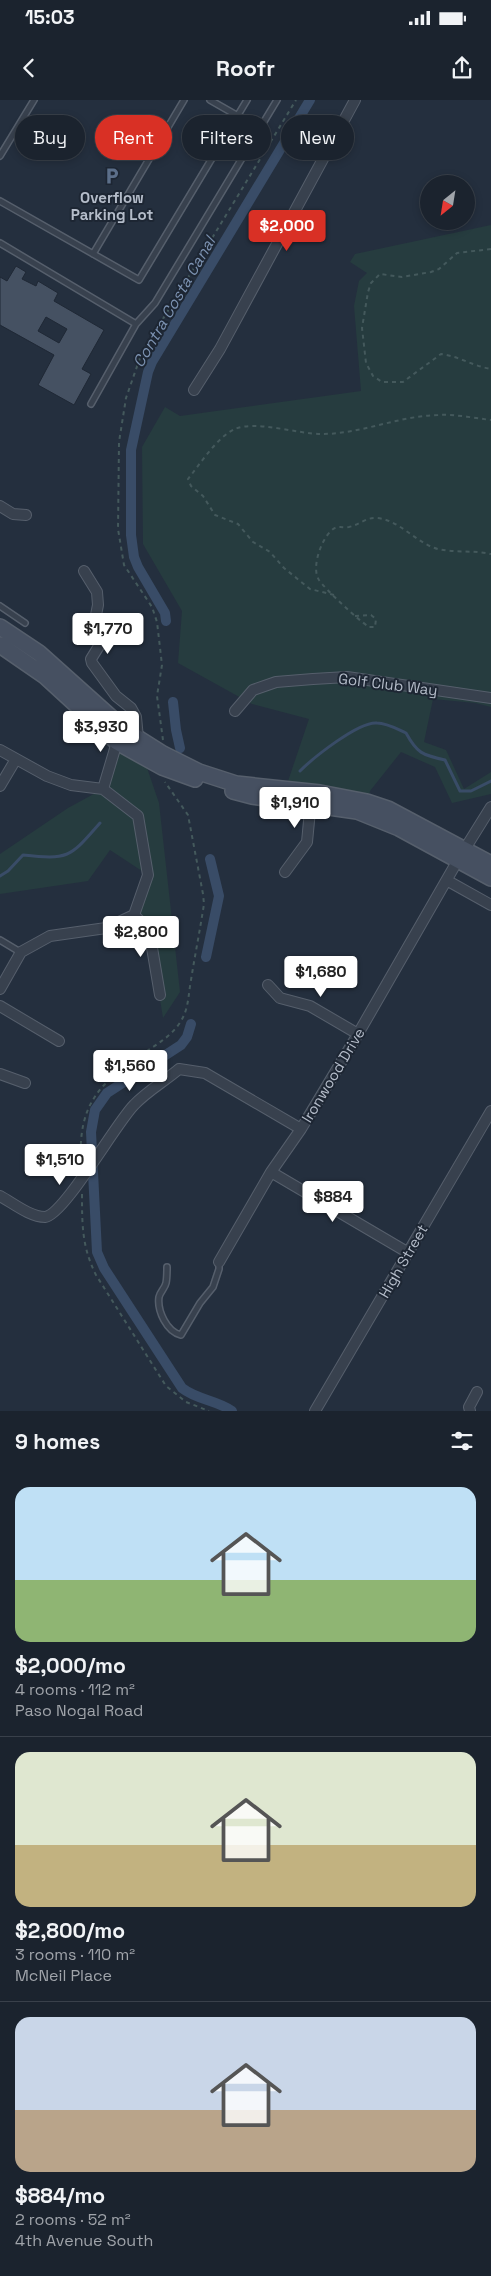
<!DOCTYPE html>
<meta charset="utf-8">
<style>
:root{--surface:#1b232e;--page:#282f3a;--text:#f1f3f6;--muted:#a0a4aa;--line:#39404a;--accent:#d93025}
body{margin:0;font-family:"Space Grotesk",sans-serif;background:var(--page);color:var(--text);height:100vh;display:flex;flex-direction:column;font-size:19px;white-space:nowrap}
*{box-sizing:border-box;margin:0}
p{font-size:16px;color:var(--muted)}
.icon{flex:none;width:28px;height:28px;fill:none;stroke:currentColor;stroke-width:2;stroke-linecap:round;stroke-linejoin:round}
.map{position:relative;height:1311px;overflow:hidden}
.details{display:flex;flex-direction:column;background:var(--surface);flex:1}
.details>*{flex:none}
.guide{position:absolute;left:15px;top:15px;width:461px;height:45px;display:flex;gap:10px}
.needle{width:32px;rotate:210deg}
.controls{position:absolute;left:420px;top:75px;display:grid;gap:10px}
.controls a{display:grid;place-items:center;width:55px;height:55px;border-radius:50%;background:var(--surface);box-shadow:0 2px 8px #0003,0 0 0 1px var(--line);font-size:25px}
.price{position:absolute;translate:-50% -42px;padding:0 11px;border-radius:5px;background:#fff;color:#222;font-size:16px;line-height:32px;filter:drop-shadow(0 1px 2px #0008)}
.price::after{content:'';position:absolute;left:50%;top:30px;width:15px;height:11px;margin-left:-8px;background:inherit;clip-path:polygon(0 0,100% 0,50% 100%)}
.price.current{background:var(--accent);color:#fff}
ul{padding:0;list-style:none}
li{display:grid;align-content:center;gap:10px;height:265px;padding:0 15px}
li+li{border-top:1px solid var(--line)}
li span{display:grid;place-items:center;height:155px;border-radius:15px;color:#555}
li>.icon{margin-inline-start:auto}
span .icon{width:90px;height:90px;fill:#fffc;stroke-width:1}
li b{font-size:21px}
h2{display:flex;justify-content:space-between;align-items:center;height:60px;padding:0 15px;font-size:21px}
.tag{padding:0 18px;border-radius:22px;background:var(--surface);box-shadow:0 2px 8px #0003,0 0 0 1px var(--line);font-size:18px;line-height:45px}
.tag.current{background:var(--accent);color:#fff}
.status{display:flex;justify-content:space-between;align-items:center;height:35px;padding:0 25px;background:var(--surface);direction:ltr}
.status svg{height:14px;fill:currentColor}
header{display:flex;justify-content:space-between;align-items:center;height:65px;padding:0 15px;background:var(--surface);font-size:22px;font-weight:700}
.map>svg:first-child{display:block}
.green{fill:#263c3f}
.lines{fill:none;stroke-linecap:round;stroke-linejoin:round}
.stream{stroke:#394c67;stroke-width:3}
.canal{stroke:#394c67;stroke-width:10}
.building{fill:#455162;stroke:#1f2835;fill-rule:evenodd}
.lane-casing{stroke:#565f6c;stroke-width:8}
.street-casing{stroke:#565f6c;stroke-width:12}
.secondary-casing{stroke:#565f6c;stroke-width:18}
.path{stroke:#44595c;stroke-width:2;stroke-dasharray:4 4;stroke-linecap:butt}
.lane{stroke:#38414e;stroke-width:5}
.street{stroke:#38414e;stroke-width:10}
.secondary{stroke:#465061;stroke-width:15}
.labels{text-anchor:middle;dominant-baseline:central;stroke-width:4;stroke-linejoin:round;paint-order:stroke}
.poi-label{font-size:15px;font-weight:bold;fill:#b4bcc9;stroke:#1d2633}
.street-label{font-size:15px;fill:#b4bcc9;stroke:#1d2633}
.water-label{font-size:16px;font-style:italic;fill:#7c92b1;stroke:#1d2633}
</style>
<div class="status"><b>15:03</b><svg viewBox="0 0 49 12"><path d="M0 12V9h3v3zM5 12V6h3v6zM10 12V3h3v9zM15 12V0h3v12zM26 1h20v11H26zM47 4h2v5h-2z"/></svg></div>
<header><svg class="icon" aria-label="back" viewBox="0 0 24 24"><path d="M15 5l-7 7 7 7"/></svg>Roofr<svg class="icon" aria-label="share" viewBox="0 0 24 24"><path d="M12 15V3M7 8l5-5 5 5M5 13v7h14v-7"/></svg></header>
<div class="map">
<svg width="491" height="1311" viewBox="0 0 491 1311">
<rect width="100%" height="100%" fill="#242f3e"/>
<path class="green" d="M491 125V607L475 603 433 599 424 642 446 650 464 689 491 672V694L452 703 435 667 401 652 370 691 367 702 285 690 309 619 252 604 178 563 182 511 143 444 142 347 165 307 180 316 361 291 354 206 359 181 367 173 350 162 355 154Z
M117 642 143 656 159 703 180 892 163 918 149 830 134 815 148 775 110 750 88 781 0 794V754L68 708 103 689Z"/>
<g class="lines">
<path class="stream" d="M300 671C313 658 359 621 377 623 387 623 397 629 406 633 417 653 422 655 445 660L460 691H471L491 681
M0 776 8 771 23 755C70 760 70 757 100 723"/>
<path class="canal" d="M166 521 165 513 138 467 134 457 131 435V350L148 272 152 262 310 0
M173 602 176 630 180 648
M206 857 219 796 210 759
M191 924 187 937 181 945 107 993 95 1010 91 1032 97 1152 104 1168 182 1288C197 1300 217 1300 232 1311"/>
</g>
<path class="building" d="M16 166 26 172 22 179 36 186 38 181 58 193 54 201 104 230 82 269 91 274 74 305 38 285 54 255 0 225V177L7 181ZM46 217 67 229 59 243 38 231Z"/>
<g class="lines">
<g class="lane-casing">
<path id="lane" d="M210 0 238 16
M0 56 34 0
M0 101 139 180 247 0
M0 143 136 224 91 304
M93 154 184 0
M136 224 155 203 277 0
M0 506 25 523
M0 840 20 852
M167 1167C167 1172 167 1178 166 1183 165 1188 160 1192 159 1197 157 1211 167 1232 181 1235L200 1203 213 1187 219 1169V1162"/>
</g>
<g class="street-casing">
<path id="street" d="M194 290 220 249 355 0
M0 406 13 414 26 415
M84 471 97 492 98 505 94 525 100 539 99 546 91 559 92 563 116 596 131 608 136 617 138 638
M235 611 253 590 276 582 313 579 347 577 491 598
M0 650 47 676 71 685 103 689 138 716 148 775 134 815 106 828 50 836 21 852 0 889
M0 686 16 659
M103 689 117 642 120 637
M285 772 307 742 311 700
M448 781 491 805
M134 815 149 830 160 895
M268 885 280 898 310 906 358 934
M0 906 59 941
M0 974 25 983
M271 1072 407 1152
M0 1096C13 1103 30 1117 45 1117 64 1115 116 1023 134 1005 147 991 165 981 179 969L205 973 301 1029
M219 1162 271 1072 301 1029 358 934 458 760 491 707
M315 1311 491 1011
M470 1311 469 1307 477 1292"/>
</g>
<g class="secondary-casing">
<path id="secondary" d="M0 527 39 553 125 630 163 654 199 672 236 684 320 693 367 702 388 709 491 764
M0 545 45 576 117 642 162 667 195 679
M233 691 252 696 357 711 399 728 491 778"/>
</g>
<path class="path" d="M491 149 457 153 439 169 431 172 402 177 380 174 371 183 368 192 362 228 366 263 373 276 382 282H403L441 254C458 256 473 266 491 269
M334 495 310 489 284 468 270 452 253 442 238 424 215 415 203 396 191 386 188 379C200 364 218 336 235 329 255 320 298 334 322 334 361 334 398 316 438 315 455 314 474 318 491 320
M355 516 371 515 376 519 375 527H369C358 520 326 490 319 480 311 468 321 440 331 431 336 425 342 428 349 427 359 425 366 417 377 418 400 420 417 444 438 449 455 453 474 450 491 454
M163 640 157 596 162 565 157 522 152 507 124 465 118 429 119 342 126 298 141 255 296 0
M81 1061C78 1005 99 983 144 953 157 944 170 937 179 924 189 910 188 896 191 880 195 855 200 830 204 804L203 794 188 715 165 682
M82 1094C82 1125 82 1147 96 1175L166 1286 186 1302 209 1311"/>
<use href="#lane" class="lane"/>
<use href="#street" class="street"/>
<use href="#secondary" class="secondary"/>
</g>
<defs>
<g id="parking-bare" transform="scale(1.35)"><path d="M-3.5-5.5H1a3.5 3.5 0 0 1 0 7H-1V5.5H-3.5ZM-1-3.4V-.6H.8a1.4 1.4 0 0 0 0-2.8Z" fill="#5c6f8a" stroke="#1d2633" stroke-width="2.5" paint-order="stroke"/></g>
</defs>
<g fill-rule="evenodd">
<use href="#parking-bare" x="112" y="76"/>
</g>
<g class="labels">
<g class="poi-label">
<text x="112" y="97">Overflow<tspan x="112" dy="17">Parking Lot</tspan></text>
</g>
<g class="street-label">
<text transform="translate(388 584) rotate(7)">Golf Club Way</text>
<text transform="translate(333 975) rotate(-59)">Ironwood Drive</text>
<text transform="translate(403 1161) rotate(-60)">High Street</text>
</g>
<g class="water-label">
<text transform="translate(174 202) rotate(-60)">Contra Costa Canal</text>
</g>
</g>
</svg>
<div class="controls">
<a><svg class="needle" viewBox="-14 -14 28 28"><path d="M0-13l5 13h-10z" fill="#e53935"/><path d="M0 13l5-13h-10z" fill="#a0a4aa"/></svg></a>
</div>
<b class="price current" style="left:287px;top:152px">$2,000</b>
<b class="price" style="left:108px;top:555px">$1,770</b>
<b class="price" style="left:101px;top:653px">$3,930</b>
<b class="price" style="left:295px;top:729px">$1,910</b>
<b class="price" style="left:141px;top:858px">$2,800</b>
<b class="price" style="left:321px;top:898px">$1,680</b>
<b class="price" style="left:130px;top:992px">$1,560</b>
<b class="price" style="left:60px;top:1086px">$1,510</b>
<b class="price" style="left:333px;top:1123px">$884</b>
<div class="guide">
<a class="tag">Buy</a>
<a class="tag current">Rent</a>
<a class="tag">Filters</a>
<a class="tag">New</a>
</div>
</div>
<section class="details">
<h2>9 homes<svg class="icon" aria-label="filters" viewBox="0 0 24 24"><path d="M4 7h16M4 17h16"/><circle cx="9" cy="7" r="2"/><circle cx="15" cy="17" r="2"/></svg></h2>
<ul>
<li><span style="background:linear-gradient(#bfe0f5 60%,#8fb573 0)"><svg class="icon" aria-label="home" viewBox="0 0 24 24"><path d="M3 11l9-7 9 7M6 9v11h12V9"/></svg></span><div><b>$2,000/mo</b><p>4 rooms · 112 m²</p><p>Paso Nogal Road</p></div></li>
<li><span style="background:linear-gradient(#dfe7d0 60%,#c2b280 0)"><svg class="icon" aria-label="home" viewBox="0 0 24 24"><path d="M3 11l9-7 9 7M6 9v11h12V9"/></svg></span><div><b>$2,800/mo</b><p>3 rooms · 110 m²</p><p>McNeil Place</p></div></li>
<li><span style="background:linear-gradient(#c9d6e8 60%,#b9a48a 0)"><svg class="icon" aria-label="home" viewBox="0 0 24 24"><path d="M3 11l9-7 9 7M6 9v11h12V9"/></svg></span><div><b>$884/mo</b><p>2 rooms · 52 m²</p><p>4th Avenue South</p></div></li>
</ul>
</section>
